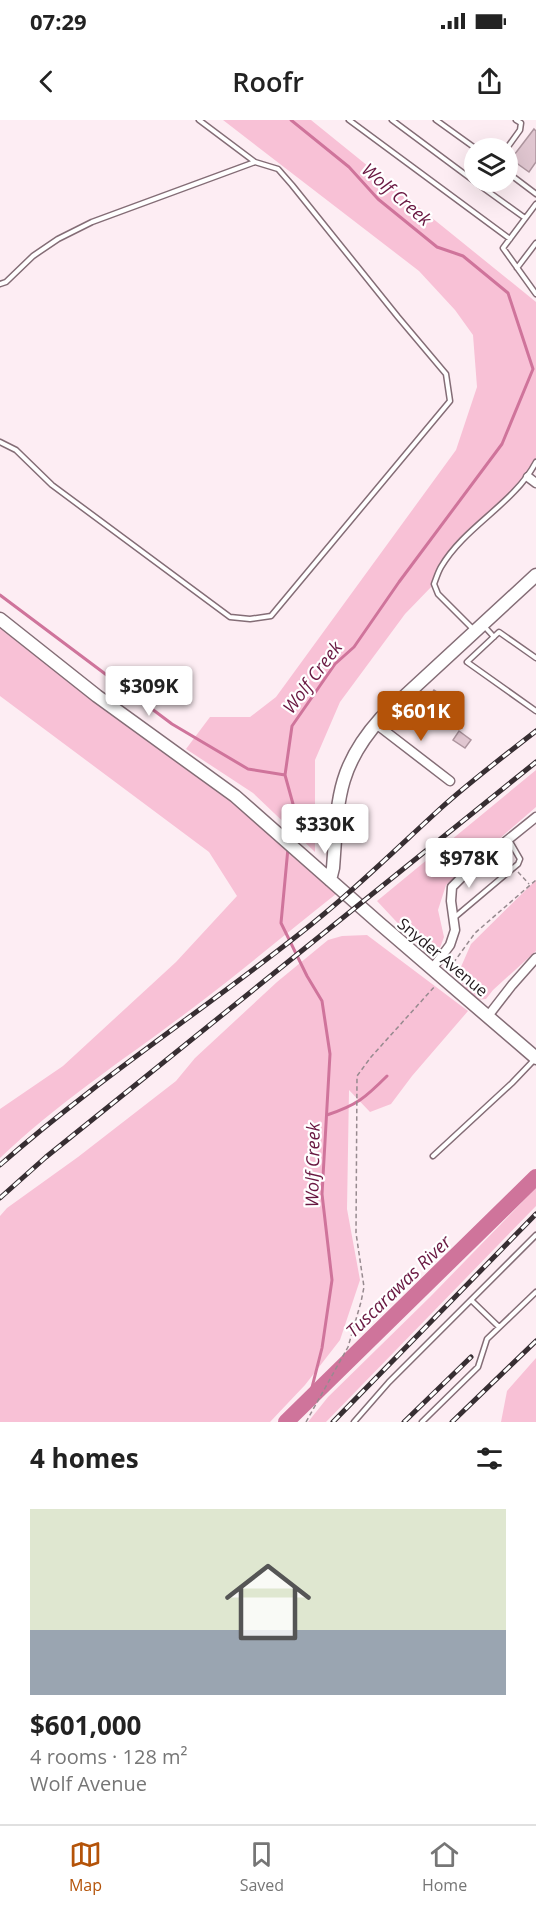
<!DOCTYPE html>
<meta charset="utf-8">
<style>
:root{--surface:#fff;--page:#f6f6f6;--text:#222;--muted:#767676;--line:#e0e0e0;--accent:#b45309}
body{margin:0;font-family:"Open Sans",sans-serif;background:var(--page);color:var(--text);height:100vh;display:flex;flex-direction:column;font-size:22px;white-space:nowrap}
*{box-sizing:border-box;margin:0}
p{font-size:20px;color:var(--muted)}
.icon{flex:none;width:33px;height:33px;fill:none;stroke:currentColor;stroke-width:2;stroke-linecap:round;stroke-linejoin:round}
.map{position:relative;height:1302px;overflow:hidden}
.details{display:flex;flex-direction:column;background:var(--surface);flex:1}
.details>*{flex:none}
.buttons{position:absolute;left:464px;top:18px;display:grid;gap:12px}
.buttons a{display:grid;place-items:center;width:54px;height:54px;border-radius:50%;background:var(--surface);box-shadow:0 6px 24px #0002;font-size:30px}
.price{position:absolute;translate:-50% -51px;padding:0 14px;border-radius:6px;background:#fff;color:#222;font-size:20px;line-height:39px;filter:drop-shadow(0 2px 3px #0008)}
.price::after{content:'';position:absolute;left:50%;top:36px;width:18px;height:14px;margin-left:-9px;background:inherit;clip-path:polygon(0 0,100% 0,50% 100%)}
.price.selected{background:var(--accent);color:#fff}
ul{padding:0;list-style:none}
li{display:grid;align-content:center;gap:12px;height:318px;padding:0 30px}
li span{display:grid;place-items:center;height:186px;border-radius:0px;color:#555}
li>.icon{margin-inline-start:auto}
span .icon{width:108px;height:108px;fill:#fffc;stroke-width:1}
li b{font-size:26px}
h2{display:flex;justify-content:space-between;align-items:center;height:72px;padding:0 30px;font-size:26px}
.status{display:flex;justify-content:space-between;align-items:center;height:42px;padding:0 30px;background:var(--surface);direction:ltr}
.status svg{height:16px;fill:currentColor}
header{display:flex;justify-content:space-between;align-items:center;height:78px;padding:0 30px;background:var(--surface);font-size:27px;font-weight:600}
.dock{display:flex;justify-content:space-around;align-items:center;height:84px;border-top:2px solid var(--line);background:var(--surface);font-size:16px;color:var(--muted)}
.dock a{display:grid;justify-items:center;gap:3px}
.dock .selected{color:var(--accent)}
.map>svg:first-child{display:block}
.green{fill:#f8c1d6}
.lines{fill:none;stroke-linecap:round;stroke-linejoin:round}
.stream{stroke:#cf749b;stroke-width:3}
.river{stroke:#cf749b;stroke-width:16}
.building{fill:#e0c6d0;stroke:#ad959e;stroke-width:1.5}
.lane-casing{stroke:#846d76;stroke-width:7}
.street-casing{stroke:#846d76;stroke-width:11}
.secondary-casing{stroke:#846d76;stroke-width:15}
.path{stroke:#978a8f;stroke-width:1.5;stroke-dasharray:4.5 3;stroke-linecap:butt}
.lane{stroke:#fff;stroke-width:4}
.street{stroke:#fff;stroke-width:8}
.secondary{stroke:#fff;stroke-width:12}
.rail-casing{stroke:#372e32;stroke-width:5}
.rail{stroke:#fff;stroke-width:3;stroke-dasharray:9;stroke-linecap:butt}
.labels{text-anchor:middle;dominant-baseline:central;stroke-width:4.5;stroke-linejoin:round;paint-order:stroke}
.street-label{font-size:16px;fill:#21181c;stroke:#fff}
.water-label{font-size:18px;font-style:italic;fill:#691741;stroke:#fff}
</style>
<div class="status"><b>07:29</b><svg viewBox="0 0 49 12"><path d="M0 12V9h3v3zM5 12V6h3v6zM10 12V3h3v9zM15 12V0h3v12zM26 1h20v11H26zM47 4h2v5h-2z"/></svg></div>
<header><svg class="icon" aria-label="back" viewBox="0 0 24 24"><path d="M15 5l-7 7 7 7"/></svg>Roofr<svg class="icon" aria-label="share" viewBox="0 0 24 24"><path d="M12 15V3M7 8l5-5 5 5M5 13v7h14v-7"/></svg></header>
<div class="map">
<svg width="536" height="1302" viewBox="0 0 536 1302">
<rect width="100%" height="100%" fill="#fdedf3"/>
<path class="green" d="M223 0H311L536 182V342L528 357 467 415 447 440 434 464 405 494 340 582 315 640V732L253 673 186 629 210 597H250L276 577 456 330 477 267 473 215 455 190 419 151Z
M0 499 218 664 341 770C294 807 249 845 202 881 134 933 62 979 0 1038V989L63 946 176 842 237 776 209 732 0 576Z
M536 650V687L446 765 438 790 444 817 438 833 432 835 422 829 377 781Z
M536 760V831L493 870 486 879 475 880 458 859 457 856 471 824Z
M367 815 468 891 412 956 391 984 370 992 349 970 347 1089 360 1160 340 1220 305 1265 270 1302H0V1096L7 1088 78 1037 176 961 195 938 277 862 328 820 342 816Z
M536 1068V1086L326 1302H308L328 1277 431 1176Z
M536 1238V1302H501L507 1271Z"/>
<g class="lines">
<path class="stream" d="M0 475 172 604 248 649 285 655
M289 719 293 684 285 655 292 606 335 544 354 527 399 462 502 324 533 249 508 173 463 136 437 127 378 79 349 47 291 0
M288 728 281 803 307 856 322 881 330 934 322 1074 332 1160 322 1228 309 1279
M327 995C357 985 365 978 387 956"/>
<path class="river" d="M286 1302 536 1057"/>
</g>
<path class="building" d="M534 9 536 11V42L529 52 511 39Z
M434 570 449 580 443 590 427 580Z
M459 611 471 620 465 628 453 620Z"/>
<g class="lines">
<g class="lane-casing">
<path id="lane" d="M349 0 510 119
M392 0 474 61
M436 0 475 28
M507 28 520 10 521 3 516 0
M507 52 536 74
M475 62 525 98
M536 84 503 128 536 174
M517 148 536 123
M0 164 6 162 33 136 58 119 92 102 255 42
M0 322 16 330 52 365 230 497 250 499 271 496 450 281 446 254 398 197 292 65 278 49 255 42 199 0
M484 506 494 517
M473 509 438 474 434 464C436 459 438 452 441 447 465 406 514 384 536 342
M536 538 499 512 467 542 536 591
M455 797 518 744 520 739 509 720
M433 1036 512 963 535 939
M471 1180 499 1207
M354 1302 389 1262 536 1115
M422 1302 478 1247 487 1219 536 1172"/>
</g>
<g class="street-casing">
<path id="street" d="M528 357 536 363
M376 604 450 661
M432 849 450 825 455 810 451 781 452 767 463 756 536 697
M488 896 512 865 536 838"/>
</g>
<g class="secondary-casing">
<path id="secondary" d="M0 499 97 576 235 676 379 803 536 938
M330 760 333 748C338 684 335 649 381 598L536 455"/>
</g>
<path class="path" d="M518 752 529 764
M449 849 475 813 536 760
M306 1302 348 1227 361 1182 364 1167 356 1113 357 956 371 937 435 866"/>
<use href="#lane" class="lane"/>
<use href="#street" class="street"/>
<use href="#secondary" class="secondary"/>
<g class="rail-casing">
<path id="rail" d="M0 1045C94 962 199 893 298 815 348 776 394 731 441 688 471 661 504 636 536 611
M0 1078 46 1037 536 642
M333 1302 536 1094
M404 1302 471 1237
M452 1302 536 1221"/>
</g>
<use href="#rail" class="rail"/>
</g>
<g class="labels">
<g class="street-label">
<text transform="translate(443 837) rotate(40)">Snyder Avenue</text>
</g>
<g class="water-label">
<text transform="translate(397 74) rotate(41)">Wolf Creek</text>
<text transform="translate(312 557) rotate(-53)">Wolf Creek</text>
<text transform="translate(312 1045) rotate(-89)">Wolf Creek</text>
<text transform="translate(398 1166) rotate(-44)">Tuscarawas River</text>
</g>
</g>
</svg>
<div class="buttons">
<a><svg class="icon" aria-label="layers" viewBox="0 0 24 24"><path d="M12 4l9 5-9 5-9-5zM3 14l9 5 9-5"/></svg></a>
</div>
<b class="price" style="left:149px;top:597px">$309K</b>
<b class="price selected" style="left:421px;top:622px">$601K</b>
<b class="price" style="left:325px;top:735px">$330K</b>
<b class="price" style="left:469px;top:769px">$978K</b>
</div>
<section class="details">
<h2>4 homes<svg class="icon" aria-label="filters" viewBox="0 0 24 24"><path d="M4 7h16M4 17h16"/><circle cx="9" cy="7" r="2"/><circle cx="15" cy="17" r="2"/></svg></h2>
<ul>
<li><span style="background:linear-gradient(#dfe7d0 65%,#9aa5b1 0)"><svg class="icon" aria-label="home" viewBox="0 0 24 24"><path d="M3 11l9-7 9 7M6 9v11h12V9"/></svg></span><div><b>$601,000</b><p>4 rooms · 128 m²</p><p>Wolf Avenue</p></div></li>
</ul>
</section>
<nav class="dock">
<a class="selected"><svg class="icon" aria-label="map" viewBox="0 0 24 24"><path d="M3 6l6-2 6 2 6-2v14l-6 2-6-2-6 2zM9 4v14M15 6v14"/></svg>Map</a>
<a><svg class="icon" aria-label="saved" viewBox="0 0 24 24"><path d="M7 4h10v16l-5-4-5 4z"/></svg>Saved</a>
<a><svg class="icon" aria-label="home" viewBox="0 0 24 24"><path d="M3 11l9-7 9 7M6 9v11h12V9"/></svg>Home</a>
</nav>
